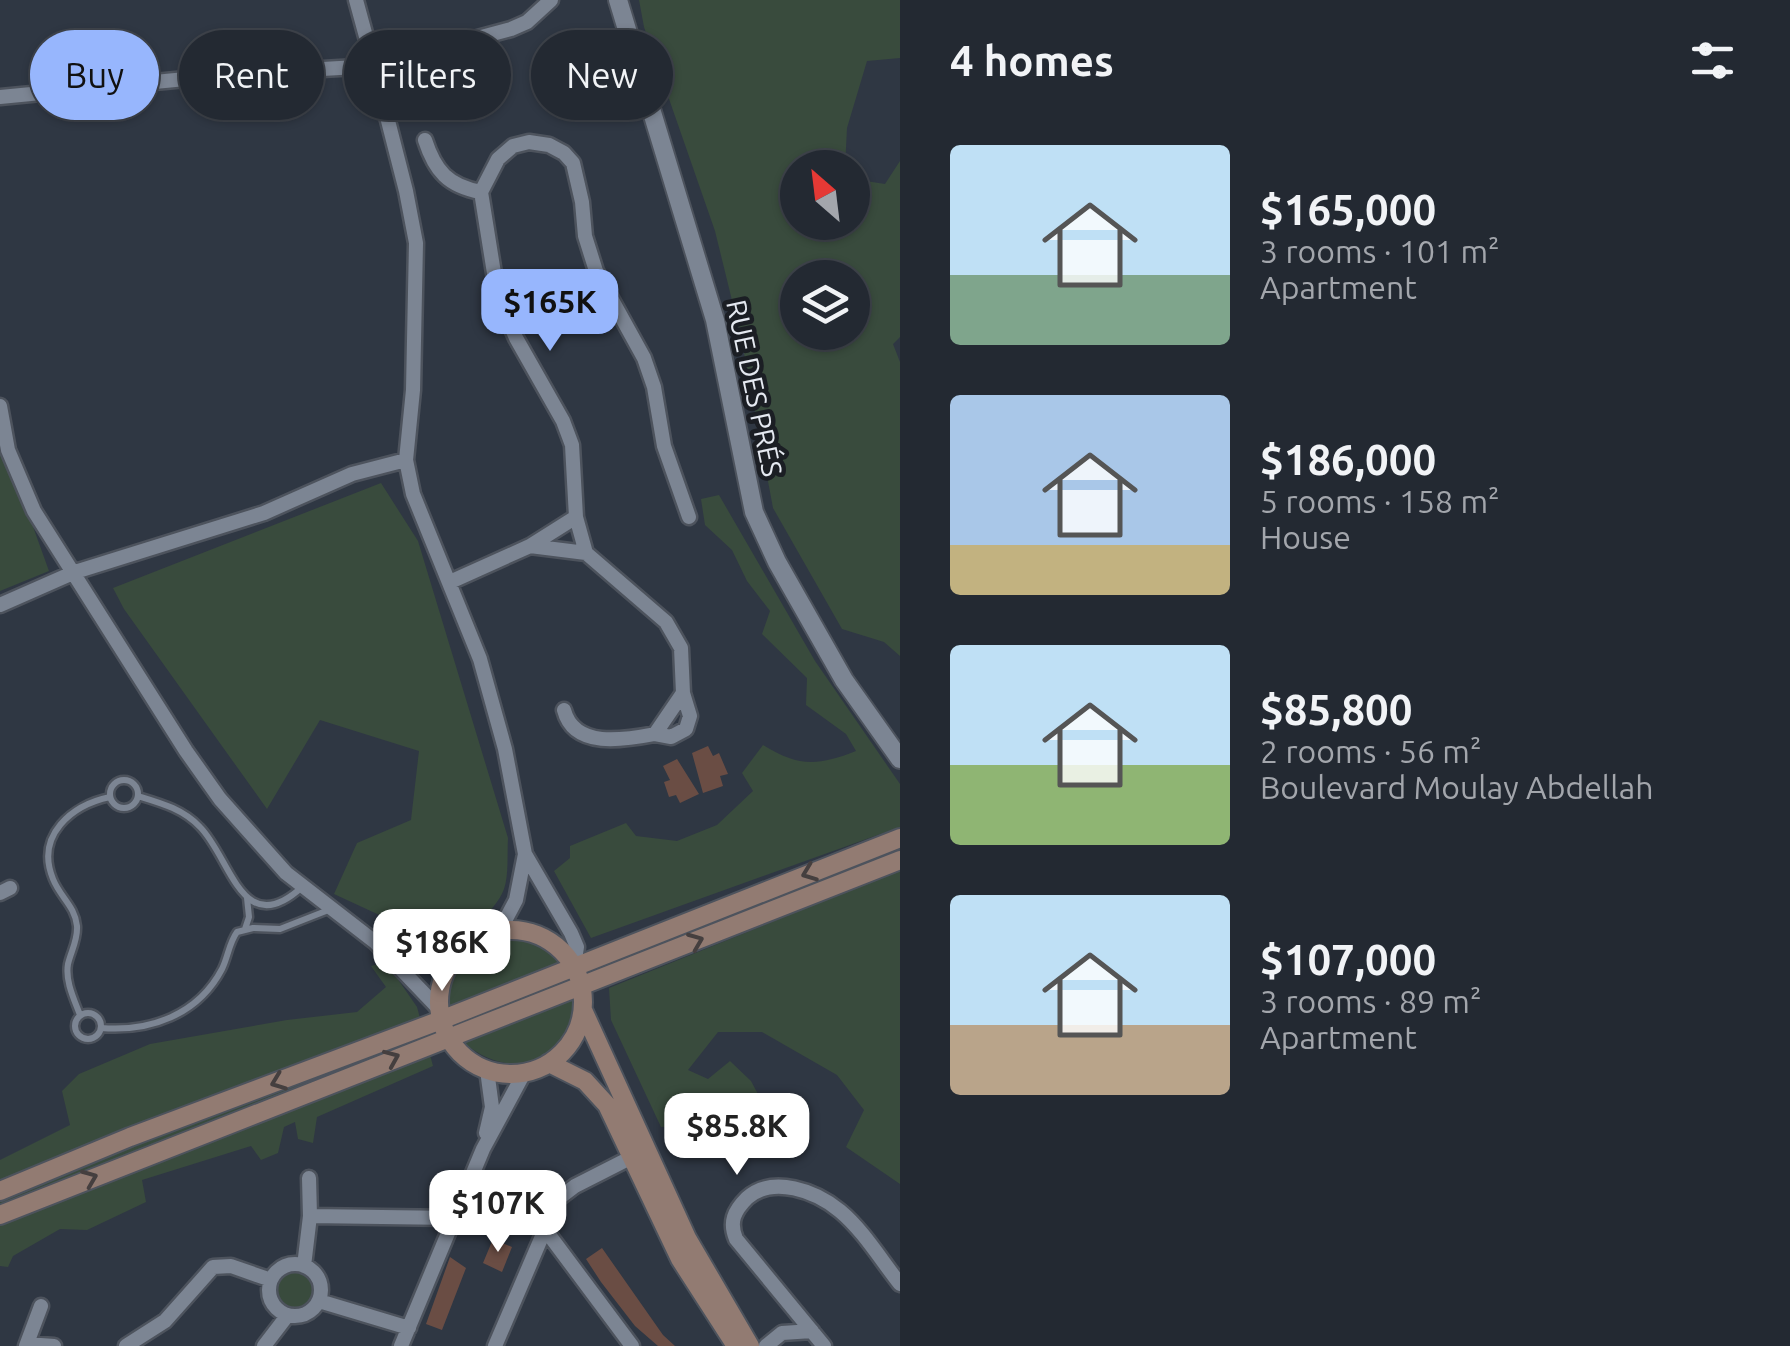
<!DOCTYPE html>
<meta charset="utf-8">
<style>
:root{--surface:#232932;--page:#2f353e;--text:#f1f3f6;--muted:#a3a6ac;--line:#40454d;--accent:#97b6fd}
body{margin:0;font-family:Ubuntu,sans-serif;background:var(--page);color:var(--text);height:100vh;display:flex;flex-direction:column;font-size:38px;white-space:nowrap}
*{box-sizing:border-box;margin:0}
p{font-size:32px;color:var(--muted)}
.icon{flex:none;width:55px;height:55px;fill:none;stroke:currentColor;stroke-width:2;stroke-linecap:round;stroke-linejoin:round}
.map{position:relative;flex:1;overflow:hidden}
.panel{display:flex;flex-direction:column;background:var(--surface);width:890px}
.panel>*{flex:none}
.hud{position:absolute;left:30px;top:30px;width:720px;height:90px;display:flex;gap:20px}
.needle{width:65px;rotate:332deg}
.fabs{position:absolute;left:780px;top:150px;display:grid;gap:20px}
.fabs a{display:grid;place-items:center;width:90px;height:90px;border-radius:50%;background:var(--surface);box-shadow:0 2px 8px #0004,0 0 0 2px var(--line);font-size:50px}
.price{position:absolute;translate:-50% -85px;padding:0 22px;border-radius:20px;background:#fff;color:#222;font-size:32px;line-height:65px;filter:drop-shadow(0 2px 5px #0008)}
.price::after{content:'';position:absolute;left:50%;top:60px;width:30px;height:22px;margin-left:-15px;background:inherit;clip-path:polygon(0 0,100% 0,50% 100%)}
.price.on{background:var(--accent);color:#111}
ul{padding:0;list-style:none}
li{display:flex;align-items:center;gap:30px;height:250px;padding:0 50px}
li span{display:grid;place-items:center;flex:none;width:280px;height:200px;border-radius:10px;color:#555}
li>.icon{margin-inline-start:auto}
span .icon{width:120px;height:120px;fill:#fffc;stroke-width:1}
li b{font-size:42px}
h2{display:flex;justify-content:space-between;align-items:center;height:120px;padding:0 50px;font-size:42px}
.pill{padding:0 35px;border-radius:45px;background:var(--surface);box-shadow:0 2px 8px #0004,0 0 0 2px var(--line);font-size:35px;line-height:90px}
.pill.on{background:var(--accent);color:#111}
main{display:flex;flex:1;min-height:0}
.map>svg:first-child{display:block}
.green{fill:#394b3d;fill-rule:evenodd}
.building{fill:#6a4d44}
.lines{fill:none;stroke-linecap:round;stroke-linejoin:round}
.service-casing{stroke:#4d535d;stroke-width:11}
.minor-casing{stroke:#4d535d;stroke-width:19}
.tertiary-casing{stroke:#4d535d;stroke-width:22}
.secondary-casing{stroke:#4d535d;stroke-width:22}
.service{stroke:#7c8593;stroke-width:6}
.minor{stroke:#7c8593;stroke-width:14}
.tertiary{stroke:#7c8593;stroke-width:18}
.secondary{stroke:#927b72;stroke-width:18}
.oneway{stroke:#453f3f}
.labels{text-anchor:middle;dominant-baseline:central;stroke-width:9;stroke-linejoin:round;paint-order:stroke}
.street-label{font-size:28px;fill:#e5e9f1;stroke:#1b1e24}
</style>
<main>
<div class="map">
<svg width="900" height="1346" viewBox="0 0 900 1346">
<rect width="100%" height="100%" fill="#2f3743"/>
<path class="green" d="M639 0H900V58L867 61 847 128 845 167 798 168V222H852L853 179 885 184 900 161V337L893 344 900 362V656L884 642 842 629 773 508 741 337 715 231 644 27ZM798 278H852V332H798Z
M0 435 49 571 0 591Z
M381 483 418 541 508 838C507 853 509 875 504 889 495 914 464 932 442 944L334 894 357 843 411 820 419 751 320 720 267 809 124 609 113 588Z
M719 495 815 661 900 784V827L591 938 554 871 570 858V846L626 823 636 836 677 841 717 825 753 791 742 773 763 745C798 767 818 766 856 751L846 734 806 705 807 678 762 634 770 611 747 581 732 550 705 525 701 499Z
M900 870V1184L846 1147 864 1110 837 1075 762 1032H718L688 1070 708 1079 730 1061 751 1081 760 1098 686 1126 661 1127 611 1020 609 988Z
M507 937C530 939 546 944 560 962L449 1007C440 968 476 945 507 937Z
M386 962 417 1007 433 1066 317 1117 313 1143 298 1139 295 1122 284 1127 278 1153 261 1160 251 1146 142 1180 146 1202 87 1230 60 1229 13 1256 8 1267 0 1266V1160L70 1125 62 1091 79 1074 150 1044 287 1020 357 1012 386 987 371 966Z
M576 996C571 1063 514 1084 464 1043Z
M276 1290a20 20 0 1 1 40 0a20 20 0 1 1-40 0Z"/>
<path class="building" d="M708 746 713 756 719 753 728 774 720 776 723 786 703 793 692 753Z
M677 759 699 794 680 803 676 795 669 797 664 782 670 780 663 766Z
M493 1239 512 1247 502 1272 483 1263Z
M602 1248 663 1335 675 1346H658L635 1326 601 1282 586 1259Z
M450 1257 466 1268 442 1330 426 1324Z"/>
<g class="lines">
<g class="service-casing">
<path id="service" d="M110 794a14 14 0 1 1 28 0a14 14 0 1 1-28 0Z
M138 796C161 803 183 809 200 827 231 858 242 942 302 887
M245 929 249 917 247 898
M75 1026a13 13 0 1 1 26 0a13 13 0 1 1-26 0Z
M80 1015C74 999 65 981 68 964 71 951 78 940 77 926 75 906 60 897 53 879 35 835 72 805 110 797
M101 1028C150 1032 198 1015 222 969 228 957 229 943 237 932L253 928 280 929 331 909"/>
</g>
<g class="minor-casing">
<path id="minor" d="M551 0 527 22 511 29 374 66 406 191 416 243 413 390 406 460 413 494 480 659 505 749 525 854 571 933 577 947 574 966
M0 97 237 74 374 66 356 0
M425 140C435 171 448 186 481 192
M0 406 8 450 34 511 186 751 220 799 286 873 375 942 439 1009
M530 546 576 517
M450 582 530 546 586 553
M0 605 75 572 264 513 352 474 406 460
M564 710C574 749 624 740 655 734L683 693 681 648 666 622 586 553 576 517 572 445 563 421 516 338 498 298 481 192 498 159 513 146 529 142 549 145 564 153 573 163 582 202 585 236 596 271 644 358 654 387 664 446 689 517
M655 734 671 737 686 729 690 716 683 693
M0 893 10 888
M500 930 516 900 525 854
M376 942 420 953 457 954
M486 1133 492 1107 487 1070
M310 1216 454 1218
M544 1228 632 1346
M269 1290a26 26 0 1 1 52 0a26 26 0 1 1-52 0Z
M304 1266 310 1216 309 1178
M319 1301 409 1328
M27 1344 54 1346
M26 1346 41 1306
M126 1346 165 1321 213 1267 231 1266 271 1280
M264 1346 287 1316
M401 1346 483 1149 524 1073
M495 1346 558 1199 575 1186 632 1157
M766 1346 782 1333 812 1331
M824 1346 736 1239C729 1222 734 1211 747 1198 773 1175 816 1191 840 1211 863 1230 881 1260 900 1284"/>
</g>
<g class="tertiary-casing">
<path id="tertiary" d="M618 0 715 320 754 512 777 562 844 680 900 759"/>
</g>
<g class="secondary-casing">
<path id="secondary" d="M439 1002a72 72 0 1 1 144 0a72 72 0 1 1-144 0Z
M583 1010 687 1238 750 1346
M549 1063 585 1081 607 1105 680 1259 736 1346
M0 1191 130 1137 441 1020 900 838
M0 1215 900 860"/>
</g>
<use href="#service" class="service"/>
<use href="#minor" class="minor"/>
<use href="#tertiary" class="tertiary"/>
<use href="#secondary" class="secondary"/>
</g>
<defs><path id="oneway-chevron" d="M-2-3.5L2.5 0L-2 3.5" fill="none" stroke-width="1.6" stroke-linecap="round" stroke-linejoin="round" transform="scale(2.5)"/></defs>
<g class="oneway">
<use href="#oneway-chevron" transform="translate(809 873) rotate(159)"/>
<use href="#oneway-chevron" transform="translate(696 941) rotate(-22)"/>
<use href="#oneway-chevron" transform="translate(392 1058) rotate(-23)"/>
<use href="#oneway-chevron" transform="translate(278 1082) rotate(159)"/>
<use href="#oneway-chevron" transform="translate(90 1178) rotate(-22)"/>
</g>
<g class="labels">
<g class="street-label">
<text transform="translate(755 388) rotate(78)">RUE DES PRÉS</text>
</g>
</g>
</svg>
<div class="fabs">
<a><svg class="needle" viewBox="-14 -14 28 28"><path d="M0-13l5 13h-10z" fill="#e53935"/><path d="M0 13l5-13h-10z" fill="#a3a6ac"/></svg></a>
<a><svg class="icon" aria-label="layers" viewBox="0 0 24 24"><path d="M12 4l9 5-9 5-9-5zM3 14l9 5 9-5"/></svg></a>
</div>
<b class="price on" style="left:550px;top:354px">$165K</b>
<b class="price" style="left:442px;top:994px">$186K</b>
<b class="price" style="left:737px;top:1178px">$85.8K</b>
<b class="price" style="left:498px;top:1255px">$107K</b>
<div class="hud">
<a class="pill on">Buy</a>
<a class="pill">Rent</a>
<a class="pill">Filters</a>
<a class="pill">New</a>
</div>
</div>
<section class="panel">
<h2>4 homes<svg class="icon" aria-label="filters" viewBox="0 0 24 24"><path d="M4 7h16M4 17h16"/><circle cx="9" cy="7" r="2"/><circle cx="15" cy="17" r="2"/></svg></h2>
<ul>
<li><span style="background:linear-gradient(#bfe0f5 65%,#7fa58c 0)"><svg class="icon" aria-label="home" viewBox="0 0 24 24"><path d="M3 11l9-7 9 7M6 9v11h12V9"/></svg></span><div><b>$165,000</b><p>3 rooms · 101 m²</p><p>Apartment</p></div></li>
<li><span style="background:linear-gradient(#a9c7e8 75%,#c2b280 0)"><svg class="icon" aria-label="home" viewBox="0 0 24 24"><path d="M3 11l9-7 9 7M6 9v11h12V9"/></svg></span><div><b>$186,000</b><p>5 rooms · 158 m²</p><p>House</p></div></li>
<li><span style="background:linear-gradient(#bfe0f5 60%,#8fb573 0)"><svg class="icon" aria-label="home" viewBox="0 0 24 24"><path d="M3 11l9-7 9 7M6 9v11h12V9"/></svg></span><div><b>$85,800</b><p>2 rooms · 56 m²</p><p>Boulevard Moulay Abdellah</p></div></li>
<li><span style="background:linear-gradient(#bfe0f5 65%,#b9a48a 0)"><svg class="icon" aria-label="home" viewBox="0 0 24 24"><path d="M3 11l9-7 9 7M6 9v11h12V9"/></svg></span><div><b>$107,000</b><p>3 rooms · 89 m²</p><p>Apartment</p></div></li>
</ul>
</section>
</main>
